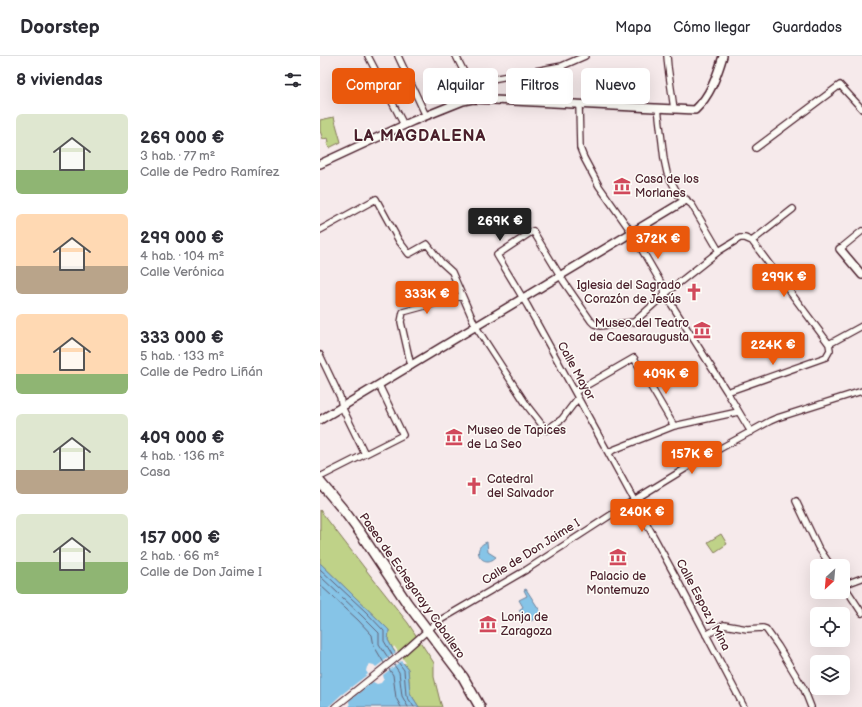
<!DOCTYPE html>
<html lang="es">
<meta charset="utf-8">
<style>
:root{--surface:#fff;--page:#f2f2f3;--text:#2b2b33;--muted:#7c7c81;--line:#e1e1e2;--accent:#ea580c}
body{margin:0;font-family:"Balsamiq Sans",sans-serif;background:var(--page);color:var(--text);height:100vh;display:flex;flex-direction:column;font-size:15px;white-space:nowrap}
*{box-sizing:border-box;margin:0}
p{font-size:13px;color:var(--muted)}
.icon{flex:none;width:22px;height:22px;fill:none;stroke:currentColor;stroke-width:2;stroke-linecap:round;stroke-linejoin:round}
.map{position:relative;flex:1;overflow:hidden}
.details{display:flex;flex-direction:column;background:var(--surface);width:320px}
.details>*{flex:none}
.banner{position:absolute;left:12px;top:12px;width:380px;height:36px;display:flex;gap:8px}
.needle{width:26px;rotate:206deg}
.fabs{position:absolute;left:490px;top:503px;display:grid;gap:8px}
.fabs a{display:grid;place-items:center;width:40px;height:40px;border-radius:6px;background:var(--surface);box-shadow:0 4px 16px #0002;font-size:20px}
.price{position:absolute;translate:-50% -34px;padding:0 9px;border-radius:4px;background:var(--accent);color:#fff;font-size:13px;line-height:26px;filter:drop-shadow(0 1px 2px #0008)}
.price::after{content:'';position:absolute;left:50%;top:24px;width:12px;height:9px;margin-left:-6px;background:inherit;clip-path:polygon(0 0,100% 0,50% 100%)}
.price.selected{background:#222;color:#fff}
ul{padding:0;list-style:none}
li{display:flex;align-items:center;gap:12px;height:100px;padding:0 16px}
li span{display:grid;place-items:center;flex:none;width:112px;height:80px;border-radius:6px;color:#555}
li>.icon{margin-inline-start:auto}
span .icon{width:48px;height:48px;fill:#fffc;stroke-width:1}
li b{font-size:17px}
h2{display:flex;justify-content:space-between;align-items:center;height:48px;padding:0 16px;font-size:17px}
.chip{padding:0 14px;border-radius:6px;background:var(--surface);box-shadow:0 4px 16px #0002;font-size:14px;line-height:36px}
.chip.selected{background:var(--accent);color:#fff}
header{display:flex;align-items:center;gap:24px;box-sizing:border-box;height:56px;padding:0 20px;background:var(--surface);border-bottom:1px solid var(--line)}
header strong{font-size:19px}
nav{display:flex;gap:22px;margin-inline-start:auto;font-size:14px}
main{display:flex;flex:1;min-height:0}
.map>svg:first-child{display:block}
.green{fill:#bfd288;stroke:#84785a}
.water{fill:#86c4e7;stroke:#6e829c}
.pier{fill:#f6eaeb}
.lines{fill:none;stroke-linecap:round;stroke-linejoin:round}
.shore{stroke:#626176;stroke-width:1}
.minor-casing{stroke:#4a1f2b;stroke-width:8}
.tertiary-casing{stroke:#4a1f2b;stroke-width:10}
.primary-casing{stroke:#4a1f2b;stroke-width:12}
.minor{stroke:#fdfcf7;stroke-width:5.5}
.tertiary{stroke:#fdfcf7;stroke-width:7}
.primary{stroke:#fdfcf7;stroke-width:9}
.labels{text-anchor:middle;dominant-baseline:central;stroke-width:3;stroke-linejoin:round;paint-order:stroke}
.poi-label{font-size:12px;fill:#4a1f2b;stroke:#fdfcf7;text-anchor:start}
.street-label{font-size:12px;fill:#4a1f2b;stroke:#fdfcf7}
.district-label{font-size:16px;font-weight:bold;letter-spacing:1px;fill:#4a1f2b;stroke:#fdfcf7}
</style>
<header>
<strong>Doorstep</strong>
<nav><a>Mapa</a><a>Cómo llegar</a><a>Guardados</a></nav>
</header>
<main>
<section class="details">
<h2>8 viviendas<svg class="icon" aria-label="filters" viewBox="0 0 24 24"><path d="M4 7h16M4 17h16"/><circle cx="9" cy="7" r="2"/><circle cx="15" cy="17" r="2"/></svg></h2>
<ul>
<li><span style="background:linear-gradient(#dfe7d0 70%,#8fb573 0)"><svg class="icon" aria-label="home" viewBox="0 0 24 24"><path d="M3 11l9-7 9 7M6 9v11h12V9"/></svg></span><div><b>269 000 €</b><p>3 hab. · 77 m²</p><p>Calle de Pedro Ramírez</p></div></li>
<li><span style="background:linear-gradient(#ffd9b3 65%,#b9a48a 0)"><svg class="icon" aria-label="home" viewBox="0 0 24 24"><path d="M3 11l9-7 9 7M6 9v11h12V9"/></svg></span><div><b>299 000 €</b><p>4 hab. · 104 m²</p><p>Calle Verónica</p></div></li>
<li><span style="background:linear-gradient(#ffd9b3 75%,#8fb573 0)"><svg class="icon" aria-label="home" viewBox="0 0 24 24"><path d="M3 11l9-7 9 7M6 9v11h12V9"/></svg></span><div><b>333 000 €</b><p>5 hab. · 133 m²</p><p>Calle de Pedro Liñán</p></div></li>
<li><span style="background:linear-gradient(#dfe7d0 70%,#b9a48a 0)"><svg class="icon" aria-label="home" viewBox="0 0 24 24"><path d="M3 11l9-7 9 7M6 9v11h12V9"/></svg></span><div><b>409 000 €</b><p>4 hab. · 136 m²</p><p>Casa</p></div></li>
<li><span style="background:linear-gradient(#dfe7d0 60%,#8fb573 0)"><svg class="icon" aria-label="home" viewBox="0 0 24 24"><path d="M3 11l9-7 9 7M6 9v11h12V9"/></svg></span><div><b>157 000 €</b><p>2 hab. · 66 m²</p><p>Calle de Don Jaime I</p></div></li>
</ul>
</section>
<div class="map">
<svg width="542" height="651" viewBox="0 0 542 651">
<rect width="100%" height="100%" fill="#f6eaeb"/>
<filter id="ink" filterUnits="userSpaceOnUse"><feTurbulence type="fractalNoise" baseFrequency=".025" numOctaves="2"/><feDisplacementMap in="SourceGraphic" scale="8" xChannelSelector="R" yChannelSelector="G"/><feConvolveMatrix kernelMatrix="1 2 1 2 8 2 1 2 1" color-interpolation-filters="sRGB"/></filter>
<g filter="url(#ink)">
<path class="green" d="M14 61 21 86 9 92 7 87 9 86 8 82 3 83 0 75V64Z
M0 454 50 519 88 567 114 607V621L120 645 122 651H99L90 637 88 613 74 595 68 584 69 574 0 507Z
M401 478 407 488 395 496 388 486Z"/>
<path class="water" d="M167 486 168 496 176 501C163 514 149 492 167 486Z
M0 507 69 574 68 584 74 595 88 613 90 637 99 651H0Z
M206 533 222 558 211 565 206 558 203 560 199 554 203 551 199 544 207 540 204 534Z"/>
<path class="pier" d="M74 590 86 607H83L81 605 63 619 64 623 61 627 57 628 53 626 29 645 30 651H8L21 639 48 618 46 615 47 611 50 608 54 609 56 611 76 596 73 592Z"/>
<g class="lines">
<path class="shore" d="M0 513 46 556 64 575V585L73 600
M0 520 42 560 59 577V588L69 603
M0 529 38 564 52 579 54 590 64 607
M78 606 84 614 86 639 94 651
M74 609 79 616 82 640 88 651
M69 613 73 619 76 642 81 651"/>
<g class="minor-casing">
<path id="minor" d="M48 0 84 69
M78 0 106 60
M136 0 153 34 160 43
M347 0 348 11 354 53
M242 10 247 47
M40 30 62 27
M153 34 167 24 242 10 265 0
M259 48 260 92 264 102 279 130 312 177 344 232 345 238 407 336 431 376
M338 52 344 103 347 117 359 140 366 144 372 149 399 195
M436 92 520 29 542 53
M0 174 56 143 79 185 89 198 107 188 121 206 132 216 156 271 208 351 226 374 242 363 258 342
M432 185 473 153
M520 193 542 175
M509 288 542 270
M0 299 20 341 22 351 45 398
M91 310 81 266 83 256 142 240
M255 336 314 302 354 370
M407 336 506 301 510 294 509 288 432 185 425 182H420L399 195 351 233 314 266 280 270 274 268 271 265 244 226 213 175 177 199 207 249 285 391 359 527 424 651
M289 397 293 394 354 370 418 356
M0 421 83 379 59 329
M476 445 498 491 511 510
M523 528 542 557
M523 529 542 522
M386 579 404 569 427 573 443 572 446 573 458 590 484 633 491 651
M15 651 80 599 117 566 206 514 314 444 381 403 450 365 457 362 542 335"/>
</g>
<g class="tertiary-casing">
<path id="tertiary" d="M0 108 93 65 143 45 153 43 375 54C390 40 397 20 403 0
M520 193 542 219
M0 364 366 144"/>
</g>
<g class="primary-casing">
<path id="primary" d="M0 426 25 456 39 475 87 547 143 621 160 651"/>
</g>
<use href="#minor" class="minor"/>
<use href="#tertiary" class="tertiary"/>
<use href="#primary" class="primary"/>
</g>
</g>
<defs>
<g id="museum-bare" transform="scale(1.38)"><path d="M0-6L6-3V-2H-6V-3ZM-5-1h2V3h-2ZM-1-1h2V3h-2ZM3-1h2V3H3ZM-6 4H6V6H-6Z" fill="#d1495b" stroke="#fdfcf7" stroke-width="2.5" paint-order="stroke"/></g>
<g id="church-bare" transform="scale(1.38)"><path d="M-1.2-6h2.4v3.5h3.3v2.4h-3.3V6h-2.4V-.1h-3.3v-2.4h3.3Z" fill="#d1495b" stroke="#fdfcf7" stroke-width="2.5" paint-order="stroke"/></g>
</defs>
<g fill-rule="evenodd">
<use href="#museum-bare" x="302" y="130"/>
<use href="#church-bare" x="374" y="236"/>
<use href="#museum-bare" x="382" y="274"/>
<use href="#museum-bare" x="134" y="381"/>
<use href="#church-bare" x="154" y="430"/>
<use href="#museum-bare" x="298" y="501"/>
<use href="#museum-bare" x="168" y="568"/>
</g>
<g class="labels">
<g class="poi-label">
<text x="315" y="123">Casa de los<tspan x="315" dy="14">Morlanes</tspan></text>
<text x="361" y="229" text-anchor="end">Iglesia del Sagrado<tspan x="361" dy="14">Corazón de Jesús</tspan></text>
<text x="369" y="267" text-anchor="end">Museo del Teatro<tspan x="369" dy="14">de Caesaraugusta</tspan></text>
<text x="147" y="374">Museo de Tapices<tspan x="147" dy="14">de La Seo</tspan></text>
<text x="167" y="423">Catedral<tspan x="167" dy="14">del Salvador</tspan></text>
<text x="298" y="520" text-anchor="middle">Palacio de<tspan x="298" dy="14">Montemuzo</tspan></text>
<text x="181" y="561">Lonja de<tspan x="181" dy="14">Zaragoza</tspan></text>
</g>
<g class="street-label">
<text transform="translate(256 315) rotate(61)">Calle Mayor</text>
<text transform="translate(211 496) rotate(-32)">Calle de Don Jaime I</text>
<text transform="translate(92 530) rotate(55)">Paseo de Echegaray y Caballero</text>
<text transform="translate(383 549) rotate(62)">Calle Espoz y Mina</text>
</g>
<g class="district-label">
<text x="100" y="80">LA MAGDALENA</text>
</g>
</g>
</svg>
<div class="fabs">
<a><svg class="needle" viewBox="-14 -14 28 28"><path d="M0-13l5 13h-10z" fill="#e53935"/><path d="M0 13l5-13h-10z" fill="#7c7c81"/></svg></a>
<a><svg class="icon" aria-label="locate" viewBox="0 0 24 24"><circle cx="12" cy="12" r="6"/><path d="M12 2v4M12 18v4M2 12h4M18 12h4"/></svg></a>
<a><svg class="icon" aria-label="layers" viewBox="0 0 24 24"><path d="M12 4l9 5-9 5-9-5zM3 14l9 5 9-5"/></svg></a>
</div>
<b class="price selected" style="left:180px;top:186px">269K €</b>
<b class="price" style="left:338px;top:204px">372K €</b>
<b class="price" style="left:464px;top:242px">299K €</b>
<b class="price" style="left:107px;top:259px">333K €</b>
<b class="price" style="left:453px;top:310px">224K €</b>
<b class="price" style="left:346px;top:339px">409K €</b>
<b class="price" style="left:372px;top:419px">157K €</b>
<b class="price" style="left:322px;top:477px">240K €</b>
<div class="banner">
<a class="chip selected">Comprar</a>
<a class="chip">Alquilar</a>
<a class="chip">Filtros</a>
<a class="chip">Nuevo</a>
</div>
</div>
</main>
